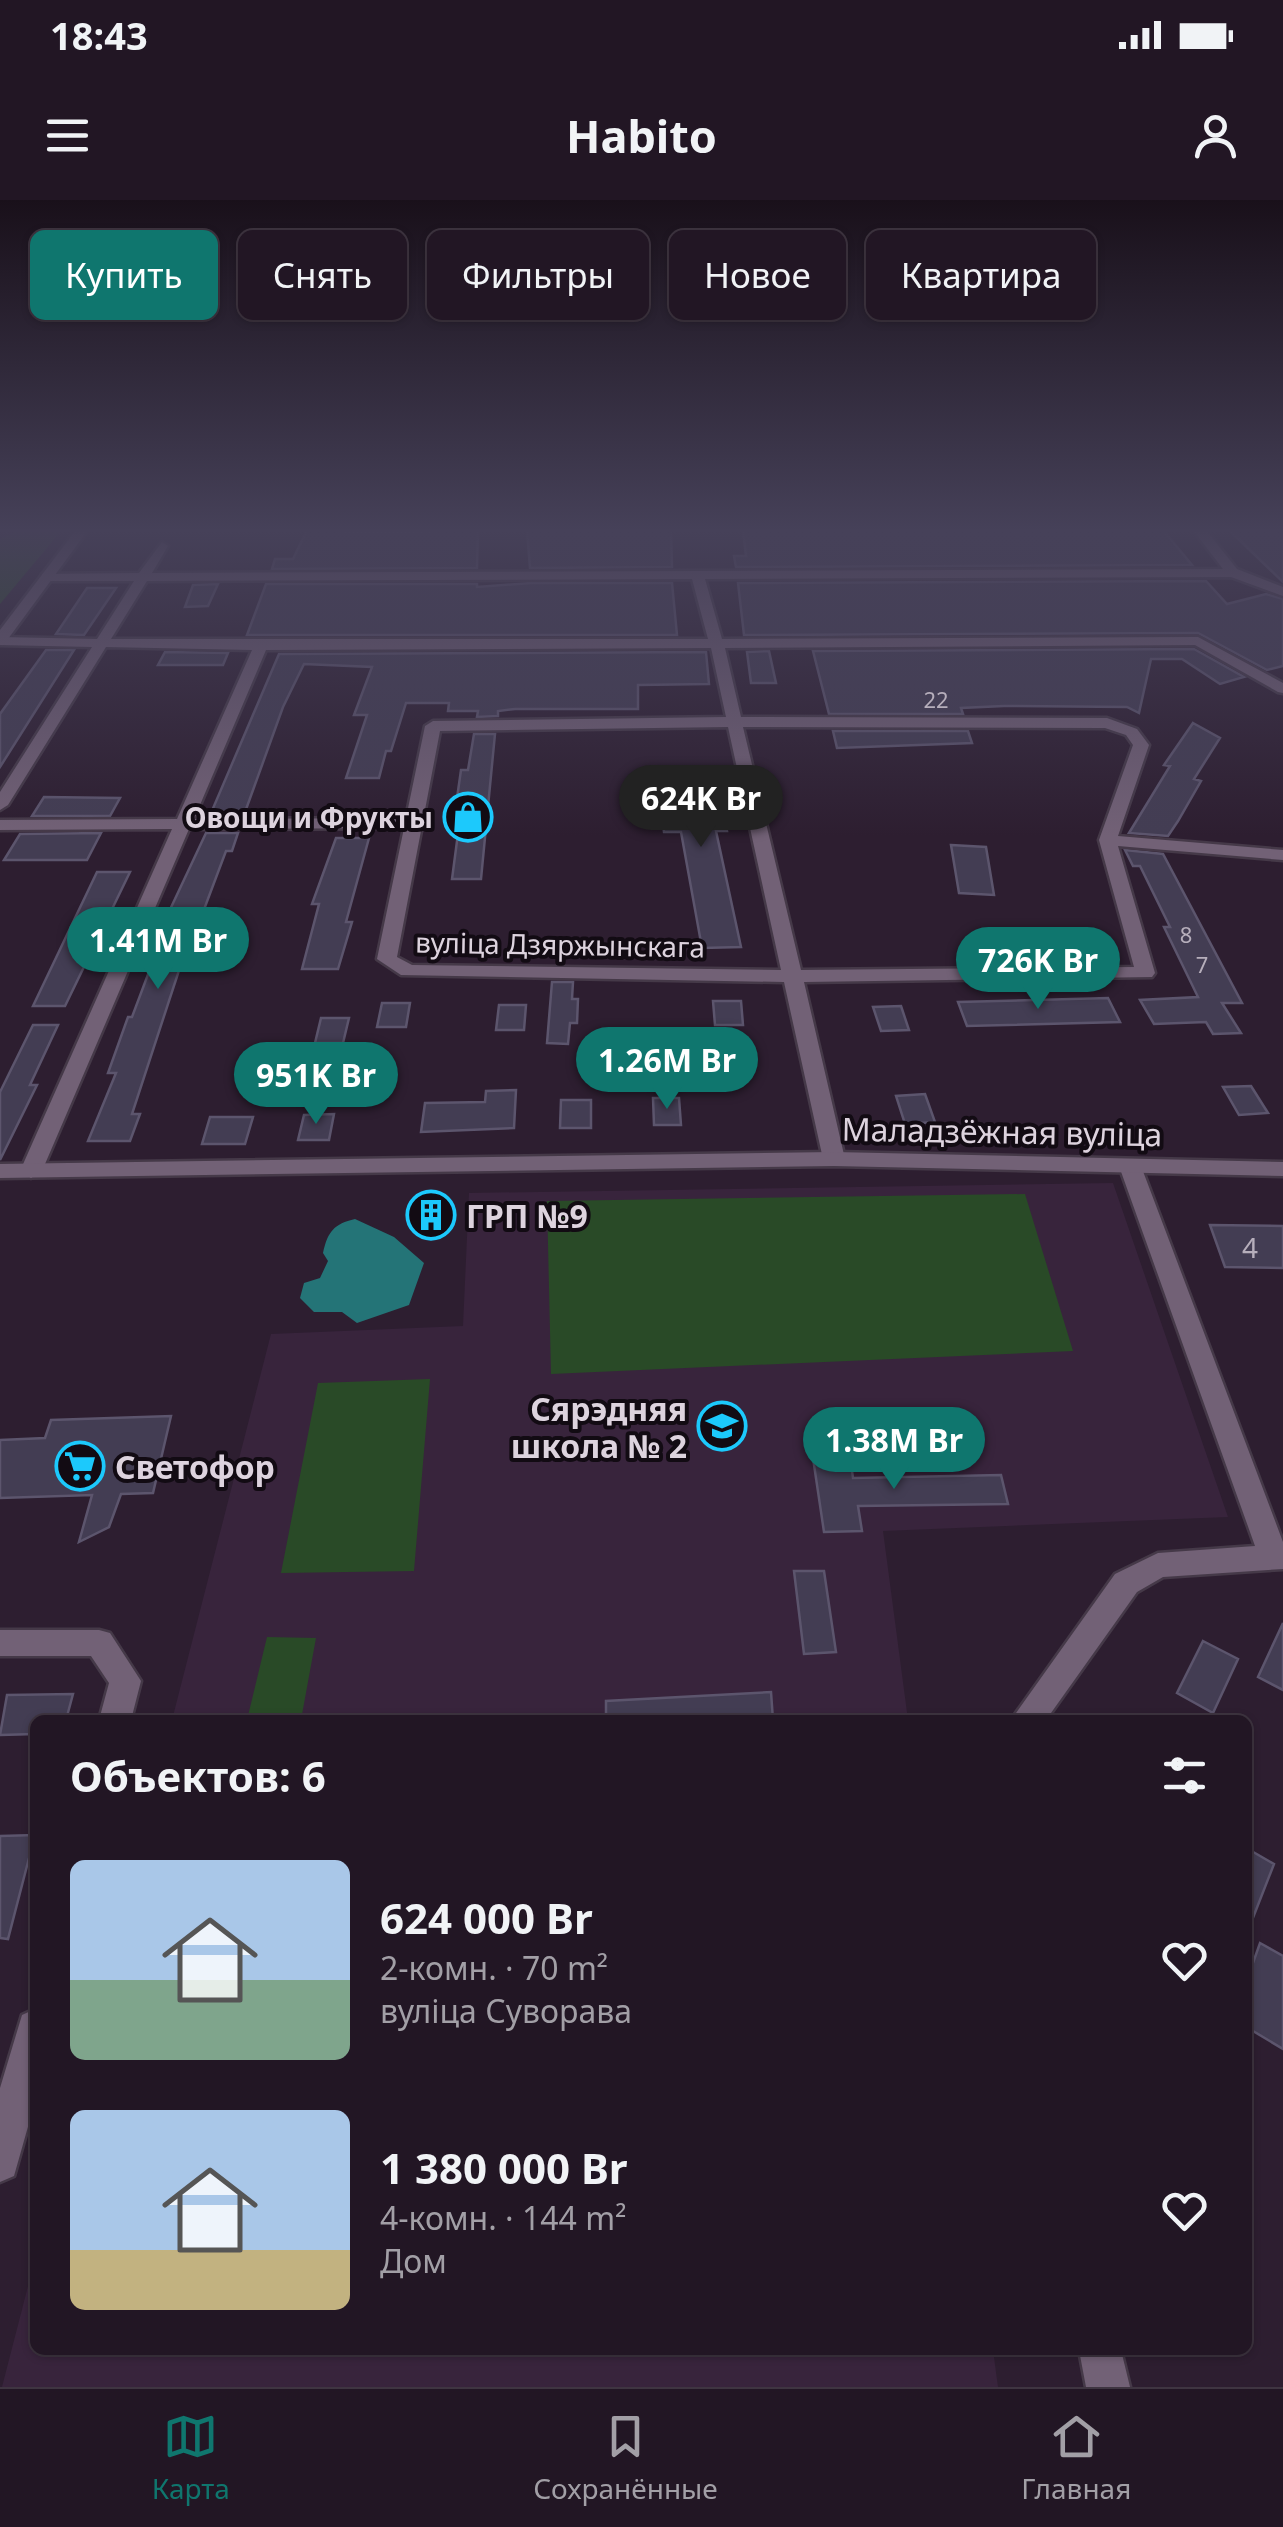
<!DOCTYPE html>
<html lang="ru">
<meta charset="utf-8">
<style>
:root{--surface:#221624;--page:#2a1f2c;--text:#f1f3f6;--muted:#a29fa6;--line:#3f3541;--accent:#0f766e}
body{margin:0;font-family:"Noto Sans",sans-serif;background:var(--page);color:var(--text);height:100vh;display:flex;flex-direction:column;font-size:38px;white-space:nowrap}
*{box-sizing:border-box;margin:0}
p{font-size:32px;color:var(--muted)}
.icon{flex:none;width:55px;height:55px;fill:none;stroke:currentColor;stroke-width:2;stroke-linecap:round;stroke-linejoin:round}
.map{position:relative;flex:1;overflow:hidden}
.details{position:absolute;left:30px;top:1515px;width:1222px;height:640px;display:flex;flex-direction:column;background:var(--surface);border-radius:15px;box-shadow:0 2px 8px #0004,0 0 0 2px var(--line)}
.details>*{flex:none}
.hud{position:absolute;left:30px;top:30px;width:1225px;height:90px;display:flex;gap:20px}
.price{position:absolute;translate:-50% -85px;padding:0 22px;border-radius:35px;background:var(--accent);color:#fff;font-size:32px;line-height:65px;filter:drop-shadow(0 2px 5px #0008)}
.price::after{content:'';position:absolute;left:50%;top:60px;width:30px;height:22px;margin-left:-15px;background:inherit;clip-path:polygon(0 0,100% 0,50% 100%)}
.price.current{background:#222;color:#fff}
ul{padding:0;list-style:none}
li{display:flex;align-items:center;gap:30px;height:250px;padding:0 40px}
li span{display:grid;place-items:center;flex:none;width:280px;height:200px;border-radius:15px;color:#555}
li>.icon{margin-inline-start:auto}
span .icon{width:120px;height:120px;fill:#fffc;stroke-width:1}
li b{font-size:42px}
h2{display:flex;justify-content:space-between;align-items:center;height:120px;padding:0 40px;font-size:42px}
.pill{padding:0 35px;border-radius:15px;background:var(--surface);box-shadow:0 2px 8px #0004,0 0 0 2px var(--line);font-size:35px;line-height:90px}
.pill.current{background:var(--accent);color:#fff}
.status{display:flex;justify-content:space-between;align-items:center;height:70px;padding:0 50px;background:var(--surface);direction:ltr}
.status svg{height:28px;fill:currentColor}
header{display:flex;justify-content:space-between;align-items:center;height:130px;padding:0 40px;background:var(--surface);font-size:45px;font-weight:700}
.dock{display:flex;justify-content:space-around;align-items:center;height:140px;border-top:2px solid var(--line);background:var(--surface);font-size:28px;color:var(--muted)}
.dock a{display:grid;justify-items:center;gap:5px}
.dock .current{color:var(--accent)}
.map>svg:first-child{display:block}
.built{fill:#38243c}
.green{fill:#294a27}
.water{fill:#247477}
.building{fill:#433d53;stroke:#5c556d;stroke-width:2.5}
.lines{fill:none;stroke-linecap:round;stroke-linejoin:round}
.minor-casing{stroke:#453948;stroke-width:5}
.tertiary-casing{stroke:#453948;stroke-width:5}
.secondary-casing{stroke:#453948;stroke-width:5}
.minor{fill:#726176;fill-rule:evenodd}
.tertiary{fill:#726176;fill-rule:evenodd}
.secondary{fill:#726176;fill-rule:evenodd}
.labels{text-anchor:middle;dominant-baseline:central;stroke-width:8;stroke-linejoin:round;paint-order:stroke}
.far-number-label{font-size:22px;fill:#b6aebb}
.far-poi-label{font-size:28px;font-weight:bold;fill:#ddd3de;stroke:#120b13;text-anchor:end}
.far-street-label{font-size:28px;fill:#ddd3de;stroke:#120b13}
.number-label{font-size:28px;fill:#b6aebb}
.street-label{font-size:32px;fill:#ddd3de;stroke:#120b13}
.poi-label{font-size:32px;font-weight:bold;fill:#ddd3de;stroke:#120b13;text-anchor:start}
</style>
<div class="status"><b>18:43</b><svg viewBox="0 0 49 12"><path d="M0 12V9h3v3zM5 12V6h3v6zM10 12V3h3v9zM15 12V0h3v12zM26 1h20v11H26zM47 4h2v5h-2z"/></svg></div>
<header><svg class="icon" aria-label="menu" viewBox="0 0 24 24"><path d="M4 6h16M4 12h16M4 18h16"/></svg>Habito<svg class="icon" aria-label="person" viewBox="0 0 24 24"><circle cx="12" cy="8" r="4"/><path d="M4 21q1-7 8-7t8 7"/></svg></header>
<div class="map">
<svg width="1283" height="2187" viewBox="0 0 1283 2187">
<rect width="100%" height="100%" fill="#2d1e30"/>
<path class="built" d="M1113 983 1228 1317 883 1331 908 1520H172L271 1134 463 1126 469 993Z
M35 2059V2150H993L998 2187H2Z"/>
<path class="green" d="M20 330H62L0 404V339Z
M1025 994 1073 1151 551 1174 547 1001Z
M430 1179 414 1371 281 1373 318 1183Z
M267 1437 316 1438 301 1520H247Z"/>
<path class="water" d="M355 1019 394 1037 424 1063 409 1105 357 1123 342 1112H314L300 1098 304 1083 320 1078 328 1061 323 1053C328 1031 334 1024 355 1019Z"/>
<path class="building" d="M307 330H345L343 333 478 330 477 368 272 369 275 359H293Z
M527 330H671L672 367 530 368Z
M743 330H1163L1192 365 736 367 734 356H746Z
M1229 330H1283V382Z
M1206 381 1227 404 1266 394 1283 399V466L1267 470 1198 433 744 435 738 383Z
M531 383H672L677 435H247L266 384H477V387Z
M218 384 208 406 185 407 193 385Z
M87 388H116L84 435 56 434Z
M1194 449 1244 477 1220 484 1182 459H1151L1139 513 1127 507 1004 506 961 508 963 514H829L813 451Z
M46 450H74L0 567V514Z
M769 451 776 483H751L747 452Z
M165 452 228 453 223 465H158Z
M706 452 709 484 638 485V509H515L498 511V516L477 517 478 511H448L449 503H406L391 551H386L379 578H346L367 515H354L372 467 304 464 283 507 244 615 211 613 279 454Z
M1193 523 1220 538 1194 579 1201 581 1178 621 1168 636 1129 633 1170 566 1164 565Z
M833 531H968L972 543 837 548Z
M474 534H495L481 679H452L459 626H453L461 570H468Z
M715 570 727 631H716L741 747 702 748 681 632H664L657 572Z
M44 597 120 598 110 616H32Z
M101 633 87 660H4L20 634Z
M206 633H238L232 651H226L188 752H185L132 914H140L130 941H88L116 873H108L128 817H132L170 716H167Z
M336 638H369L346 722H352L338 769H302L319 704H312Z
M951 645 986 647 994 695 959 693Z
M1125 650 1163 654 1242 803H1222L1241 833 1213 834 1206 822 1154 824 1140 800 1198 797 1164 727H1170L1140 666H1133Z
M97 672H130L65 806H33Z
M552 782H573L572 799H578L577 823H570L568 844 547 843Z
M1108 798 1120 822 967 826 958 802Z
M713 801H741L743 825H715Z
M382 803H410L406 827H377Z
M499 805H526L524 830H496Z
M901 806 909 830 881 831 873 807Z
M321 818H349L343 843H315Z
M33 825H58L30 885H37L0 960V892Z
M1251 886 1268 913 1239 915 1223 887Z
M516 890 514 928 421 932 425 903 485 902 486 891Z
M925 894 935 922 905 924 896 896Z
M653 898H679L681 925H654Z
M561 900H591V928H560Z
M334 914 329 940H298L304 915Z
M210 917H253L245 944H202Z
M1210 1025 1283 1026V1068L1225 1067Z
M171 1216 153 1293 121 1294 109 1327 79 1342 92 1295 0 1298V1240L45 1238 51 1220Z
M850 1257 853 1278 1001 1275 1008 1304 858 1306 862 1331 824 1332 813 1258Z
M794 1371H824L836 1452 804 1454Z
M1283 1423V1490L1258 1477Z
M1203 1441 1238 1459 1213 1513 1177 1493Z
M771 1492 773 1520H606V1501Z
M73 1494 66 1520H35V1534L0 1535 7 1495Z
M35 1635 8 1739 0 1738V1636Z
M1248 1649 1274 1664 1249 1728H1248Z
M1260 1743 1283 1756V1849L1248 1828V1777Z"/>
<g class="lines">
<g class="minor-casing">
<path id="minor" d="M1193 330H1206L1237 369 1283 387V396L1231 377 705 379 722 439 1198 437 1283 483V493L1278 492 1195 445 725 448 741 517 1107 518 1137 529 1149 545 1118 636 1283 650V660L1118 646 1155 773 1152 777 804 782 845 959 842 964H826L823 959 784 782 401 775 377 759 404 628 189 629 42 971 31 978 20 971 172 629 0 630V620L177 619 252 450 106 447 8 605 0 610V592L92 447 0 445V437L97 439 134 381H47L42 380V374L139 373 162 342 168 346 152 373 1223 369ZM692 379 708 439H111L147 381ZM711 448 726 517 433 521 425 526 406 618 194 619 266 450ZM728 527 781 770 412 765 397 757 440 531ZM743 527 1105 528 1126 535 1133 545 1099 640 1134 767 801 770Z
M1130 959 1141 966 1283 1342V1369L1163 1377 1137 1392 1046 1520H1011L1115 1374 1158 1353 1255 1346 1119 966Z
M0 1430H99L110 1433 141 1481 131 1520H99L109 1483 91 1456H0Z
M35 1809V1902L14 1976 0 1982V1888L22 1815Z
M1079 2150H1121L1130 2187H1086Z"/>
</g>
<g class="tertiary-casing">
<path id="tertiary" d="M834 952 1283 962V976L834 966 0 978V964Z"/>
</g>
<g class="secondary-casing">
<path id="secondary" d="M76 330H88L5 443 0 444V430Z"/>
</g>
<use href="#minor" class="minor"/>
<use href="#tertiary" class="tertiary"/>
<use href="#secondary" class="secondary"/>
</g>
<linearGradient id="sky" x2="0" y2="1"><stop stop-color="#19101a"/><stop offset="0.52" stop-color="#464159"/><stop offset="1" stop-color="#464159" stop-opacity="0"/></linearGradient>
<rect width="1283" height="636" fill="url(#sky)"/>
<defs>
<g id="shop-ring" transform="scale(2.5)"><circle r="9.5" fill="#120b13" stroke="#1cc9fc" stroke-width="1.5"/><path d="M-5-2.5h2.3a2.7 3.5 0 0 1 5.4 0H5L5.5 6h-11ZM-1.5-2.5h3a1.5 2.3 0 0 0-3 0Z" fill="#1cc9fc"/></g>
<g id="building-ring" transform="scale(2.5)"><circle r="9.5" fill="#120b13" stroke="#1cc9fc" stroke-width="1.5"/><path d="M-4-6H4V6H1V3H-1V6H-4ZM-2.5-4.3h1.7v1.8h-1.7ZM.8-4.3h1.7v1.8H.8ZM-2.5-1h1.7V.8h-1.7ZM.8-1h1.7V.8H.8Z" fill="#1cc9fc"/></g>
<g id="school-ring" transform="scale(2.5)"><circle r="9.5" fill="#120b13" stroke="#1cc9fc" stroke-width="1.5"/><path d="M0-5L7-2L0 1L-7-2ZM-4 1L0 2.5L4 1V4Q0 6-4 4Z" fill="#1cc9fc"/></g>
<g id="supermarket-ring" transform="scale(2.5)"><circle r="9.5" fill="#120b13" stroke="#1cc9fc" stroke-width="1.5"/><path d="M-6-5.5h2.5l.6 2H6L4.5 2H-2.5L-4.4-4H-6ZM-1.5 3.2a1.3 1.3 0 1 0 .1 0ZM3 3.2a1.3 1.3 0 1 0 .1 0Z" fill="#1cc9fc"/></g>
</defs>
<g fill-rule="evenodd">
<use href="#shop-ring" x="468" y="617"/>
<use href="#building-ring" x="431" y="1015"/>
<use href="#school-ring" x="722" y="1226"/>
<use href="#supermarket-ring" x="80" y="1266"/>
</g>
<g class="labels">
<g class="far-number-label">
<text x="936" y="499">22</text>
<text x="1186" y="734">8</text>
<text x="1202" y="764">7</text>
</g>
<g class="far-poi-label">
<text x="433" y="617">Овощи и Фрукты</text>
</g>
<g class="far-street-label">
<text transform="translate(560 744) rotate(1)">вуліца Дзяржынскага</text>
</g>
<g class="number-label">
<text x="1250" y="1047">4</text>
</g>
<g class="street-label">
<text transform="translate(1002 931) rotate(1)">Маладзёжная вуліца</text>
</g>
<g class="poi-label">
<text x="466" y="1015">ГРП №9</text>
<text x="687" y="1208" text-anchor="end">Сярэдняя<tspan x="687" dy="37">школа № 2</tspan></text>
<text x="115" y="1266">Светофор</text>
</g>
</g>
</svg>
<b class="price current" style="left:701px;top:650px">624K Br</b>
<b class="price" style="left:158px;top:792px">1.41M Br</b>
<b class="price" style="left:1038px;top:812px">726K Br</b>
<b class="price" style="left:667px;top:912px">1.26M Br</b>
<b class="price" style="left:316px;top:927px">951K Br</b>
<b class="price" style="left:894px;top:1292px">1.38M Br</b>
<div class="hud">
<a class="pill current">Купить</a>
<a class="pill">Снять</a>
<a class="pill">Фильтры</a>
<a class="pill">Новое</a>
<a class="pill">Квартира</a>
</div>
<section class="details">
<h2>Объектов: 6<svg class="icon" aria-label="filters" viewBox="0 0 24 24"><path d="M4 7h16M4 17h16"/><circle cx="9" cy="7" r="2"/><circle cx="15" cy="17" r="2"/></svg></h2>
<ul>
<li><span style="background:linear-gradient(#a9c7e8 60%,#7fa58c 0)"><svg class="icon" aria-label="home" viewBox="0 0 24 24"><path d="M3 11l9-7 9 7M6 9v11h12V9"/></svg></span><div><b>624 000 Br</b><p>2-комн. · 70 m²</p><p>вуліца Суворава</p></div><svg class="icon" aria-label="heart" viewBox="0 0 24 24"><path d="M12 20l-8-8c-3-5 5-10 8-4 3-6 11-1 8 4z"/></svg></li>
<li><span style="background:linear-gradient(#a9c7e8 70%,#c2b280 0)"><svg class="icon" aria-label="home" viewBox="0 0 24 24"><path d="M3 11l9-7 9 7M6 9v11h12V9"/></svg></span><div><b>1 380 000 Br</b><p>4-комн. · 144 m²</p><p>Дом</p></div><svg class="icon" aria-label="heart" viewBox="0 0 24 24"><path d="M12 20l-8-8c-3-5 5-10 8-4 3-6 11-1 8 4z"/></svg></li>
</ul>
</section>
</div>
<nav class="dock">
<a class="current"><svg class="icon" aria-label="map" viewBox="0 0 24 24"><path d="M3 6l6-2 6 2 6-2v14l-6 2-6-2-6 2zM9 4v14M15 6v14"/></svg>Карта</a>
<a><svg class="icon" aria-label="saved" viewBox="0 0 24 24"><path d="M7 4h10v16l-5-4-5 4z"/></svg>Сохранённые</a>
<a><svg class="icon" aria-label="home" viewBox="0 0 24 24"><path d="M3 11l9-7 9 7M6 9v11h12V9"/></svg>Главная</a>
</nav>
